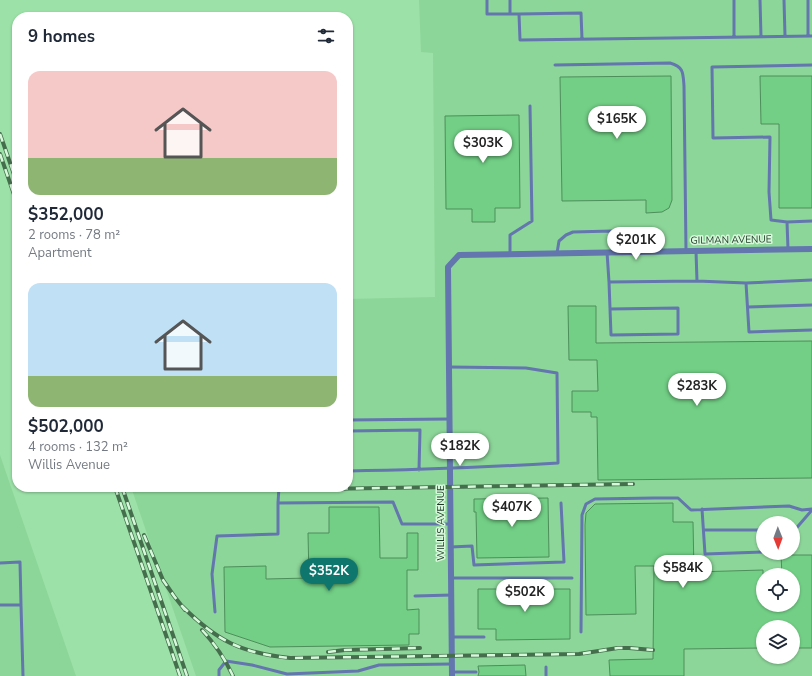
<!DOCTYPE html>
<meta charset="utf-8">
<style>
:root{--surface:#fff;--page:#f2f2f3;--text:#1f2937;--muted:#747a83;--accent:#0f766e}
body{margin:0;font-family:"Nunito Sans",sans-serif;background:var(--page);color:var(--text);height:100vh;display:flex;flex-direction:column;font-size:15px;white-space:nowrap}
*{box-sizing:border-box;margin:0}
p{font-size:13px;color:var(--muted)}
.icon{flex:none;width:22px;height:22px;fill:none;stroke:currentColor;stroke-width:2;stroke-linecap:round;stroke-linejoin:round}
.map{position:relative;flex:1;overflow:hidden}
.drawer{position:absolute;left:12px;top:12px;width:341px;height:480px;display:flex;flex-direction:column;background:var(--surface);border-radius:16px;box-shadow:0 1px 3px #0004}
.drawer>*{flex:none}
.needle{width:26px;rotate:179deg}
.buttons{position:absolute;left:756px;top:516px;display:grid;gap:8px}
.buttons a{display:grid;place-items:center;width:44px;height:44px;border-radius:50%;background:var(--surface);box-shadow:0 1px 3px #0004;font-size:20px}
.price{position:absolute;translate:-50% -34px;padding:0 9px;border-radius:14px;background:#fff;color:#222;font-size:13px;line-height:26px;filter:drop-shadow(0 1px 2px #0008)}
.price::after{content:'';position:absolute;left:50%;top:24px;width:12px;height:9px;margin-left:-6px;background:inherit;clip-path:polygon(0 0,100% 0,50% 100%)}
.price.selected{background:var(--accent);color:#fff}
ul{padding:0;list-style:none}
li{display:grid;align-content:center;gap:8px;height:212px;padding:0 16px}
li span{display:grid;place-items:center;height:124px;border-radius:12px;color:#555}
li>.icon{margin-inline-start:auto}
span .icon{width:72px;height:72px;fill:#fffc;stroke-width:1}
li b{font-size:17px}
h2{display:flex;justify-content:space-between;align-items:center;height:48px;padding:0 16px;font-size:17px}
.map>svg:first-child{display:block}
.built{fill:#8cd699;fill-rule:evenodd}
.building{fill:#72cf85;stroke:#4d8e5a}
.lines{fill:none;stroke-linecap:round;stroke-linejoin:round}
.lane{stroke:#6376ae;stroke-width:3}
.street{stroke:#6376ae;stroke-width:6}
.rail-casing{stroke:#456e4d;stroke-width:4}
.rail{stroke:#d7f8db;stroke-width:2.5;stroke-dasharray:8;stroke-linecap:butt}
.labels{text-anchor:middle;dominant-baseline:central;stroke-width:3;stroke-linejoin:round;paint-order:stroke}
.street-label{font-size:10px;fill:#1b3721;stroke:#d7f8db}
</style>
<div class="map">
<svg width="812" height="676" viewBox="0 0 812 676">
<rect width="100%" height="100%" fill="#9ce1a8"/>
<path class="built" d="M419 0H812V676H196L131 487H348V299L435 297 433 53 421 52ZM763 523H793V553H763ZM763 575H793V605H763ZM763 627H793V657H763Z
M0 455 76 676H0Z"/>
<path class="building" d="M671 76 672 200 669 208 662 212 646 213V200L562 201 560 77Z
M760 76H812V208H779V124H761Z
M519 115 520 208H495V222H472V209H446L445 116Z
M568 306H596V343L812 341V478L598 480 597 417H591V412H572V391H598L597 360H569Z
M548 498 549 557 477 558 476 512H474V499Z
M673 503V522H693L694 572 763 570V605H793V575H782L781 555H812V648H793V627H763V648L684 649V676H610L609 660 653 659 654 566H635L636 614 586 615 585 525 586 513 595 504Z
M329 507H379L380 558H407V533H418V570H407V610L419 609V634H409V645L270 647 225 632 224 567 266 566V579L309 578 308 533H329Z
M478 589H570V639L496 640V629H478Z
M525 665 526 676H478L479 672 478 666Z"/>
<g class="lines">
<path class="lane" d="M487 0V14H519L520 40 812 36
M510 0V14
M734 0V37
M760 0 761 37
M784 0 785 36
M519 14 581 13 582 39
M808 36V0
M555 65 670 63C684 67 683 73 684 86L686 251
M787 222 771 220 769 192 770 137 713 138 712 67 812 65
M788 249 787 222 812 221
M696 251 697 281 746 283
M607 252 609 282 697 281
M557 253 559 241 566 235 573 232 612 231 624 232 630 236 641 252
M510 254V235L532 221 530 106
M812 280 746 283 749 332 812 330
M609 282 611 335 678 334V308L610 309
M748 307 812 305
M348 420 450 419
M348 431 420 430 419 470
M348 471C418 470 488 467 558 463L557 373 526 368 449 367
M278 503 279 487
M702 509 705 554 763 552
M704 530H763
M793 532 812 510
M451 547 472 546 474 565 564 562 561 503
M0 563 20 562 21 605
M451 578H572
M415 596 452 595
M0 605H21L23 676
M215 612 212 574 217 536 278 534V503L393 502 402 524H451
M581 632 582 515 586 504 595 499 654 498H678L691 510 789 506 802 510 812 509
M452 637H484
M452 672H476
M219 676V670L226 661 252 665 287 674 358 671 379 665 452 664
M546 676V667"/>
<path class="street" d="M452 676 448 267 459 255 812 249"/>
<g class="rail-casing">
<path id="rail" d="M0 134 17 183
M0 154 17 203
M115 487 180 676
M122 487 187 676
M228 487 256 490 633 484
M144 535 163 580 174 596 185 610
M182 606C217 641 241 653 290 658L579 654 618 648H629L653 650
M202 630C215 644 225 659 233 676
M328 652 345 650 420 648"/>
</g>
<use href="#rail" class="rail"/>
</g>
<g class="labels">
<g class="street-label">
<text transform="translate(731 240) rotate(-1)">GILMAN AVENUE</text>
<text transform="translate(441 523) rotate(-90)">WILLIS AVENUE</text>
</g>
</g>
</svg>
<div class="buttons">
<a><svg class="needle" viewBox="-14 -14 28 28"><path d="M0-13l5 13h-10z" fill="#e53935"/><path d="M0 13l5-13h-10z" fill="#747a83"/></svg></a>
<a><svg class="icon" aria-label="locate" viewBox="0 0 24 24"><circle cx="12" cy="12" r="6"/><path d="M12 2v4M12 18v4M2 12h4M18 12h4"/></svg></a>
<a><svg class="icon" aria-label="layers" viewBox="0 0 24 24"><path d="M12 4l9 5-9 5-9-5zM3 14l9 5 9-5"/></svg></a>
</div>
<b class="price" style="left:617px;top:140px">$165K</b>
<b class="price" style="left:483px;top:164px">$303K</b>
<b class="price" style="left:636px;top:261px">$201K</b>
<b class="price" style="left:697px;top:407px">$283K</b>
<b class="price" style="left:460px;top:467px">$182K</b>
<b class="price" style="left:512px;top:528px">$407K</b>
<b class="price" style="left:683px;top:589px">$584K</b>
<b class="price selected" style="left:329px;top:592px">$352K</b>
<b class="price" style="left:525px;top:613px">$502K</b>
<section class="drawer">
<h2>9 homes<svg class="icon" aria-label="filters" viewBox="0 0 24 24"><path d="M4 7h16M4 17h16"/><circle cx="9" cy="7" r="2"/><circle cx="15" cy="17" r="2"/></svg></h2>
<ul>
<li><span style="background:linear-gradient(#f6c9c9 70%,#8fb573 0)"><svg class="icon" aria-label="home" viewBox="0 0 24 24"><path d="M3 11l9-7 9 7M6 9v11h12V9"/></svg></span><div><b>$352,000</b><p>2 rooms · 78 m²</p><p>Apartment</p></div></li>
<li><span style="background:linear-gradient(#bfe0f5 75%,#8fb573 0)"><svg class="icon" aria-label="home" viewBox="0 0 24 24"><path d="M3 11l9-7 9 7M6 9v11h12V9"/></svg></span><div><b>$502,000</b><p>4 rooms · 132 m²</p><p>Willis Avenue</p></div></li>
</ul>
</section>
</div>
